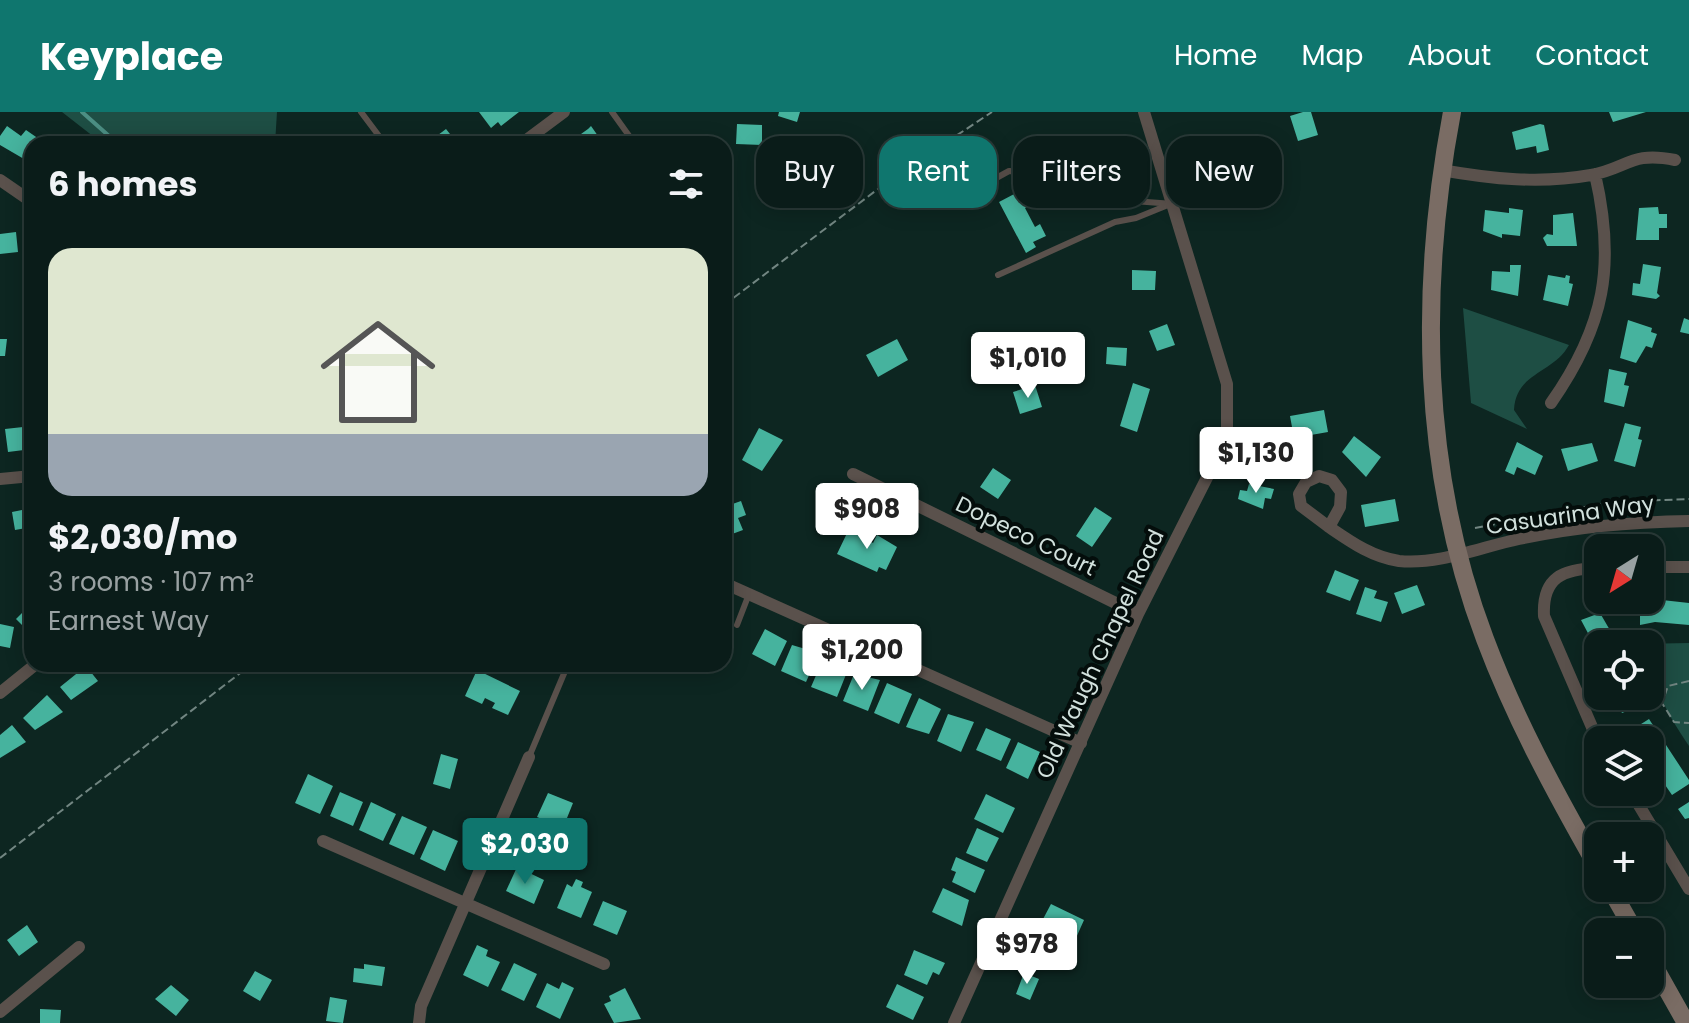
<!DOCTYPE html>
<meta charset="utf-8">
<style>
:root{--surface:#0a1c19;--page:#182926;--text:#f1f3f6;--muted:#99a1a2;--line:#2a3a38;--accent:#0f766e}
body{margin:0;font-family:Poppins,sans-serif;background:var(--page);color:var(--text);height:100vh;display:flex;flex-direction:column;font-size:30px;white-space:nowrap}
*{box-sizing:border-box;margin:0}
p{font-size:26px;color:var(--muted)}
.icon{flex:none;width:44px;height:44px;fill:none;stroke:currentColor;stroke-width:2;stroke-linecap:round;stroke-linejoin:round}
.map{position:relative;flex:1;overflow:hidden}
.drawer{position:absolute;left:24px;top:24px;width:708px;height:536px;display:flex;flex-direction:column;background:var(--surface);border-radius:24px;box-shadow:0 4px 20px #0003,0 0 0 2px var(--line)}
.drawer>*{flex:none}
.top-card{position:absolute;left:756px;top:24px;width:760px;height:72px;display:flex;gap:16px}
.needle{width:52px;rotate:217deg}
.buttons{position:absolute;left:1584px;top:422px;display:grid;gap:16px}
.buttons a{display:grid;place-items:center;width:80px;height:80px;border-radius:16px;background:var(--surface);box-shadow:0 4px 20px #0003,0 0 0 2px var(--line);font-size:40px}
.price{position:absolute;translate:-50% -68px;padding:0 18px;border-radius:8px;background:#fff;color:#222;font-size:26px;line-height:52px;filter:drop-shadow(0 2px 4px #0008)}
.price::after{content:'';position:absolute;left:50%;top:48px;width:24px;height:18px;margin-left:-12px;background:inherit;clip-path:polygon(0 0,100% 0,50% 100%)}
.price.on{background:var(--accent);color:#fff}
ul{padding:0;list-style:none}
li{display:grid;align-content:center;gap:16px;height:424px;padding:0 24px}
li span{display:grid;place-items:center;height:248px;border-radius:24px;color:#555}
li>.icon{margin-inline-start:auto}
span .icon{width:144px;height:144px;fill:#fffc;stroke-width:1}
li b{font-size:34px}
h2{display:flex;justify-content:space-between;align-items:center;height:96px;padding:0 24px;font-size:34px}
.chip{padding:0 28px;border-radius:24px;background:var(--surface);box-shadow:0 4px 20px #0003,0 0 0 2px var(--line);font-size:28px;line-height:72px}
.chip.on{background:var(--accent);color:#fff}
header{display:flex;align-items:center;gap:48px;box-sizing:border-box;height:112px;padding:0 40px;background:var(--accent);color:#fff}
header strong{font-size:38px}
nav{display:flex;gap:44px;margin-inline-start:auto;font-size:28px}
.map>svg:first-child{display:block}
.green{fill:#1e4e44}
.lines{fill:none;stroke-linecap:round;stroke-linejoin:round}
.stream{stroke:#4c8f84;stroke-width:4}
.building{fill:#46b39e}
.path{stroke:#728682;stroke-width:2;stroke-dasharray:8 4;stroke-linecap:butt}
.service{stroke:#5a514c;stroke-width:6}
.minor{stroke:#5a514c;stroke-width:12}
.secondary{stroke:#7a6c64;stroke-width:18}
.labels{text-anchor:middle;dominant-baseline:central;stroke-width:8;stroke-linejoin:round;paint-order:stroke}
.street-label{font-size:22px;fill:#d2e1dd;stroke:#040d0b}
</style>
<header>
<strong>Keyplace</strong>
<nav><a>Home</a><a>Map</a><a>About</a><a>Contact</a></nav>
</header>
<div class="map">
<svg width="1689" height="911" viewBox="0 0 1689 911">
<rect width="100%" height="100%" fill="#0d2621"/>
<path class="green" d="M62 0H277L275 32H103Z
M1463 196 1569 233C1553 262 1516 260 1514 298L1527 317 1471 291Z
M1689 531V634C1667 601 1650 573 1650 532H1638Z"/>
<g class="lines">
<path class="stream" d="M82 0 118 32"/>
</g>
<path class="building" d="M479 0H519L501 14 498 10 491 16Z
M779 0H800L797 10 778 4Z
M1303 0H1311L1318 23 1298 29 1290 4Z
M1609 0H1646L1613 10Z
M737 12 762 13V33L736 32Z
M1540 12 1544 13 1549 38 1537 41 1536 34 1516 38 1512 20Z
M7 14 21 24 26 18 39 27 24 47 0 33V24Z
M591 14 603 31 567 32 588 17Z
M446 17 458 32H423L434 26Z
M339 22 340 32H323V23Z
M1131 27 1140 43 1124 52 1115 36Z
M1024 77 1032 92 1025 96 1035 115 1040 112 1046 124 1033 130 1036 135 1026 141 999 90Z
M1658 95 1659 102H1667V116H1659V128H1636L1639 96Z
M1509 96 1523 98 1520 124 1502 122V126L1483 119 1485 98 1509 101Z
M1573 101 1577 134H1547L1543 126 1547 122 1553 123V103Z
M16 120 18 140 0 142V122Z
M1643 152 1661 155 1657 181 1660 184 1656 187 1632 183 1633 171 1640 172Z
M1510 153H1521L1518 184 1491 178 1492 159 1510 160Z
M1132 158 1156 159 1155 178H1132Z
M1548 163 1565 166 1566 163 1570 164 1569 171 1573 172 1568 194 1543 188Z
M1684 206 1689 208V222L1680 220Z
M1628 208 1652 216 1651 220 1657 222 1652 236 1646 234 1636 251 1620 246Z
M1167 212 1175 233 1157 239 1149 219Z
M0 227H7L5 244H0Z
M897 227 908 248 878 265 866 243Z
M1107 235 1127 236 1126 254 1106 252Z
M1609 257 1627 261 1624 273 1629 274 1624 295 1604 290Z
M1133 271 1150 277 1137 320 1120 314Z
M1035 273 1042 295 1020 302 1013 280Z
M1324 298 1328 320 1294 326 1290 304Z
M1625 311 1641 315 1638 327 1642 328 1635 355 1614 349Z
M32 314V337L8 340 5 317Z
M759 316 783 328 762 359 742 348Z
M1267 319 1292 339 1276 360 1258 342 1265 335 1258 328Z
M1354 324 1381 345 1366 365 1342 340Z
M1517 330 1543 344 1535 363 1517 355 1514 363 1505 359Z
M1592 331 1598 349 1568 359 1561 337Z
M993 356 1011 368 998 387 980 375Z
M1249 372 1274 377 1271 387 1265 386 1263 397 1238 387 1240 378 1247 379Z
M1395 387 1399 409 1365 415 1361 393Z
M741 389 746 403 738 406 743 418 724 425V395Z
M1095 395 1112 406 1092 435 1076 424Z
M32 396V415L15 418 12 400Z
M849 417 873 431 877 423 897 435 886 458 879 455 877 460 837 442Z
M1335 458 1359 468 1350 489 1326 480Z
M1417 473 1425 493 1402 502 1394 481Z
M1365 475 1377 479 1374 486 1388 490 1381 510 1356 502Z
M1653 487 1689 491V513L1655 510 1640 513V490Z
M32 491V523L16 507Z
M1600 501 1618 532H1598V540L1581 508Z
M0 512 14 515 10 536 0 534Z
M765 517 787 529 775 554 752 542Z
M792 533 819 541 806 570 781 559Z
M823 547 849 555 837 585 811 575Z
M86 554 98 569 71 588 60 575Z
M477 558 520 579 508 603 492 596 495 591 485 586 482 592 465 584Z
M854 562 880 568 868 599 843 589Z
M887 571 912 582 899 612 874 601Z
M47 583 63 600 35 618 23 606Z
M1614 584H1638L1642 593 1622 601Z
M919 586 941 597 929 622 906 615Z
M948 602 974 610 961 640 937 629Z
M1649 607 1689 668V672L1672 683 1650 651V628H1635L1630 619Z
M12 613 26 630 0 646V623Z
M986 616 1011 627 1001 649 976 638Z
M1018 630 1040 640 1028 667 1006 656Z
M441 642 458 647 450 677 433 672Z
M308 662 333 674 320 702 295 691Z
M340 680 363 690 353 714 330 704Z
M548 681 573 691 563 716 537 705Z
M986 682 1015 696 1003 721 974 707Z
M371 690 396 702 383 729 359 718Z
M1689 690V706L1685 707 1678 697Z
M402 704 427 715 414 743 389 732Z
M977 716 999 726 987 750 966 741Z
M433 718 458 729 445 759 420 747Z
M529 718 559 731 547 756 523 745 529 732 523 729Z
M956 745 985 758 975 781 952 770 956 760 951 758Z
M517 755 544 768 534 792 506 779Z
M576 767 583 770 581 775 592 780 581 806 557 796 567 772 572 775Z
M943 776 969 788 962 814 932 800Z
M603 789 627 799 617 823 593 813Z
M1051 792 1084 808 1076 826 1042 809Z
M27 813 38 830 19 844 7 828Z
M477 833 488 838 486 844 500 850 488 875 463 863Z
M914 838 945 851 939 863 933 860 927 873 904 863Z
M514 851 537 862 524 889 501 878Z
M364 852 385 855 382 874 353 870 354 856 364 857Z
M255 859 272 868 260 889 243 879Z
M1024 861 1039 867 1030 888 1016 882Z
M562 870 574 876 560 907 536 895 547 871 559 877Z
M897 872 924 885 913 908 886 895Z
M171 873 189 888 176 904 155 887Z
M625 876 641 907 614 911 604 892 611 889 609 884Z
M330 885 347 888 343 911 326 909Z
M40 897 61 898 60 911H40Z"/>
<g class="lines">
<path class="path" d="M724 193 894 65 992 0
M1475 416 1611 390 1689 387
M1689 569 1668 574 1662 591 1674 610 1689 611
M0 746 252 552"/>
<path class="service" d="M361 0 385 32
M612 0 635 32
M967 93 989 70 1009 59 1031 60 1121 88 1173 92
M998 163 1115 110 1136 106 1168 93
M737 513 749 482
M529 645 568 552"/>
<path class="minor" d="M521 32 564 0
M1441 58C1492 67 1540 72 1591 63 1628 56 1631 39 1675 48
M0 68 32 90
M1551 291C1605 214 1616 153 1595 62
M853 362 1138 502
M0 367 32 364
M1329 415 1301 394 1299 382 1306 370 1319 364 1332 368 1341 380 1340 395 1329 415C1351 430 1372 445 1399 449 1439 453 1481 435 1519 427 1574 415 1633 410 1689 409
M1650 455H1689
M1598 456C1563 457 1542 465 1544 504L1598 629
M724 471 1081 631
M0 581 36 552
M1631 680 1689 777
M323 729 604 852
M0 900 79 835
M419 911 421 894 529 645
M954 911 1138 502 1227 326V272L1144 0"/>
<path class="secondary" d="M1452 0C1419 175 1421 358 1485 527 1515 607 1556 682 1598 756
M1610 776 1635 820
M1650 847 1686 911"/>
</g>
<g class="labels">
<g class="street-label">
<text transform="translate(1570 403) rotate(-8)">Casuarina Way</text>
<text transform="translate(1026 424) rotate(26)">Dopeco Court</text>
<text transform="translate(1100 542) rotate(-65)">Old Waugh Chapel Road</text>
</g>
</g>
</svg>
<div class="buttons">
<a><svg class="needle" viewBox="-14 -14 28 28"><path d="M0-13l5 13h-10z" fill="#e53935"/><path d="M0 13l5-13h-10z" fill="#99a1a2"/></svg></a>
<a><svg class="icon" aria-label="locate" viewBox="0 0 24 24"><circle cx="12" cy="12" r="6"/><path d="M12 2v4M12 18v4M2 12h4M18 12h4"/></svg></a>
<a><svg class="icon" aria-label="layers" viewBox="0 0 24 24"><path d="M12 4l9 5-9 5-9-5zM3 14l9 5 9-5"/></svg></a>
<a>+</a>
<a>−</a>
</div>
<b class="price" style="left:1028px;top:288px">$1,010</b>
<b class="price" style="left:1256px;top:383px">$1,130</b>
<b class="price" style="left:867px;top:439px">$908</b>
<b class="price" style="left:862px;top:580px">$1,200</b>
<b class="price on" style="left:525px;top:774px">$2,030</b>
<b class="price" style="left:1027px;top:874px">$978</b>
<div class="top-card">
<a class="chip">Buy</a>
<a class="chip on">Rent</a>
<a class="chip">Filters</a>
<a class="chip">New</a>
</div>
<section class="drawer">
<h2>6 homes<svg class="icon" aria-label="filters" viewBox="0 0 24 24"><path d="M4 7h16M4 17h16"/><circle cx="9" cy="7" r="2"/><circle cx="15" cy="17" r="2"/></svg></h2>
<ul>
<li><span style="background:linear-gradient(#dfe7d0 75%,#9aa5b1 0)"><svg class="icon" aria-label="home" viewBox="0 0 24 24"><path d="M3 11l9-7 9 7M6 9v11h12V9"/></svg></span><div><b>$2,030/mo</b><p>3 rooms · 107 m²</p><p>Earnest Way</p></div></li>
</ul>
</section>
</div>
